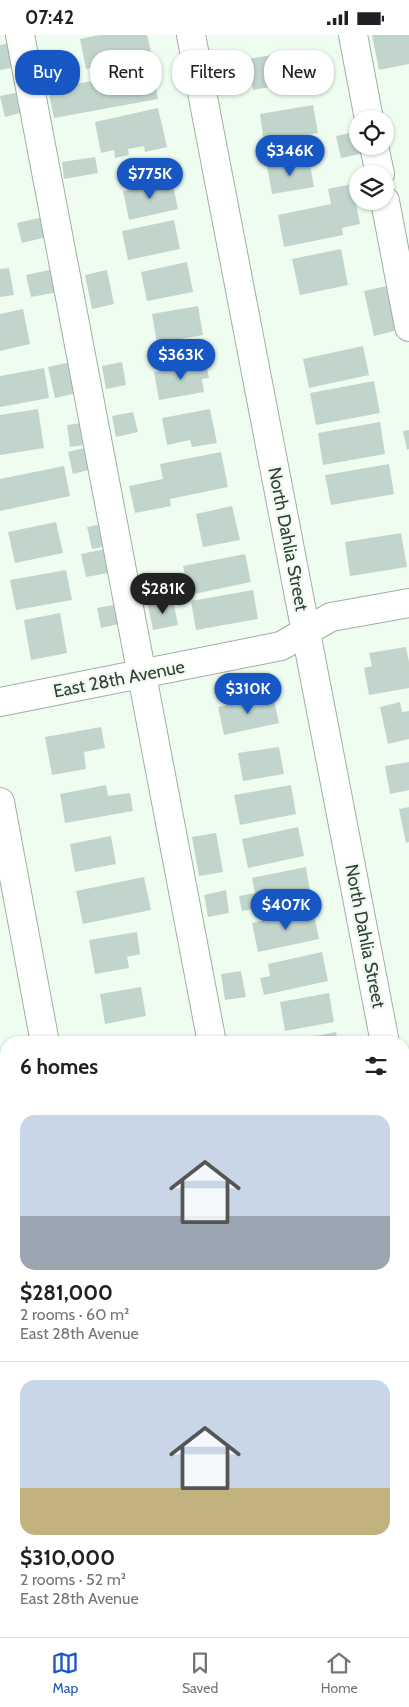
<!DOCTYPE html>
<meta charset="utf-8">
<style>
:root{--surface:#fff;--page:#f2f2f2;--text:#202124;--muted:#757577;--line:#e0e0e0;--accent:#1757c3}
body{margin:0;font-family:Cabin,sans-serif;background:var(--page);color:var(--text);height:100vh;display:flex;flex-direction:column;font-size:19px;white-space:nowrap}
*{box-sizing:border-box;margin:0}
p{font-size:16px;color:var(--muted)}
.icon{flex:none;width:28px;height:28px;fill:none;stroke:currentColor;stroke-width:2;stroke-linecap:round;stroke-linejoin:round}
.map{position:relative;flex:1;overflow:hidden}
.drawer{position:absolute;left:0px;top:1001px;width:410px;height:601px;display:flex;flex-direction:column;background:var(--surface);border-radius:20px 20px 0 0;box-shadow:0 1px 4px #0004}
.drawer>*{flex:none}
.guide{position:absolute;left:15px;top:15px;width:380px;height:45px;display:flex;gap:10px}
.tools{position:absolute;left:349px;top:75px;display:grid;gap:10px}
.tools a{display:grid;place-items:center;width:45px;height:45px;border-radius:50%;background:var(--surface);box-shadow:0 1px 4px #0004;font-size:25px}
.price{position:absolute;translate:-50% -42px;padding:0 11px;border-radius:18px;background:var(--accent);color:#fff;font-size:16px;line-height:32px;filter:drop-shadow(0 1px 2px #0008)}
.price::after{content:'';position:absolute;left:50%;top:30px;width:15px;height:11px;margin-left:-8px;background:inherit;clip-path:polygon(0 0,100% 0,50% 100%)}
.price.selected{background:#222;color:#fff}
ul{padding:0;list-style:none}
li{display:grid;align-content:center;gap:10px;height:265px;padding:0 20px}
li+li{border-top:1px solid var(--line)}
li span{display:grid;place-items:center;height:155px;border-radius:15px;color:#555}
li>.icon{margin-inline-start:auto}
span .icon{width:90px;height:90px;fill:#fffc;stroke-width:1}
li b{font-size:21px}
h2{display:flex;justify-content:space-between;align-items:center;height:60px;padding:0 20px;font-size:21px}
.pill{padding:0 18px;border-radius:20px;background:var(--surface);box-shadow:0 1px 4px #0004;font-size:18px;line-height:45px}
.pill.selected{background:var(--accent);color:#fff}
.status{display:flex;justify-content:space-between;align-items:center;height:35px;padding:0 25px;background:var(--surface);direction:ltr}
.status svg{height:14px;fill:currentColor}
.dock{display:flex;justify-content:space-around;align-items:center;height:70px;border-top:1px solid var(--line);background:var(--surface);font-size:14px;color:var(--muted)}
.dock a{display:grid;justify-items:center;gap:2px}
.dock .selected{color:var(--accent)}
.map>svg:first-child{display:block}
.building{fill:#c2d5cd}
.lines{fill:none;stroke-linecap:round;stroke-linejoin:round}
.minor-casing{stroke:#a1afa2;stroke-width:30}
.minor{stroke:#fff;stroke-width:28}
.labels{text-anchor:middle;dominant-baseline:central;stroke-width:5;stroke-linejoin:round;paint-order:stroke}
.street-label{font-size:18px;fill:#363c36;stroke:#eefdef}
</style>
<div class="status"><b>07:42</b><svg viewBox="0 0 49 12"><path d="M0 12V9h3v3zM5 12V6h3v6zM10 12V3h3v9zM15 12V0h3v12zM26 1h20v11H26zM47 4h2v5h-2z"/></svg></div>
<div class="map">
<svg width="409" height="1602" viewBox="0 0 409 1602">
<rect width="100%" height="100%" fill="#eefdef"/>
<path class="building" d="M99 0H147L152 21 86 34 80 4Z
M372 0H409V29L379 35Z
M11 8 15 32 0 35V10Z
M301 15 306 46 253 55 248 24Z
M69 16 73 39 50 43 46 21Z
M153 35 158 64 54 83 48 54Z
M20 57 24 77 5 82 0 61Z
M313 70 318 98 264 107 260 79Z
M158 73 167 112 145 117 144 111 128 114 129 120 115 123 114 115 101 118 95 87Z
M358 96V111H366L368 117 341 123 336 101Z
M95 122 98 138 64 144 62 127Z
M309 124 314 152 272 159 267 131Z
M172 146 178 174 129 185 123 156Z
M352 149 360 189 342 193 343 200 284 212 278 180 331 169 328 154Z
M43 182 47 202 22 208 17 188Z
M174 185 180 214 128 225 122 196Z
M341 214 348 250 300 260 292 224Z
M187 227 193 257 147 266 141 237Z
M9 233 14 260 0 262V234Z
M59 233 64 256 31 262 26 240Z
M107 235 114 269 92 274 85 240Z
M392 250 402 294 374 301 364 256Z
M198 271 203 300 157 308 152 279Z
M23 274 30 309 0 316V279Z
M363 311 369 340 309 353 303 324Z
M71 327 77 358 55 363 48 332Z
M122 327 126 350 106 354 102 331Z
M206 328 209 343 202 344 204 357 159 365 154 337Z
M44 333 49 363 0 372V341Z
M374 346 380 378 316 390 310 358Z
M38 374 44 413 0 420V380Z
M210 374 217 408 192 412 190 405 167 410 162 383Z
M133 377 138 397 116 402 112 381Z
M88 387 92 409 70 412 67 390Z
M380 387 385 419 323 430 318 398Z
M409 395V414L407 415 403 396Z
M88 412 93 434 73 439 68 417Z
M221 417 228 452 170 464 171 471 135 478 129 451 163 444 160 429Z
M389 429 394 459 331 470 325 440Z
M64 431 70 461 0 476V444Z
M232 471 240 505 203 512 196 479Z
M56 487 63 518 15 528 8 497Z
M107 488 112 510 92 514 87 492Z
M401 498 407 532 350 541 345 507Z
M110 513 114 537 86 542 81 519Z
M245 519 251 547 189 560 183 531Z
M66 535 72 565 16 575 10 545Z
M253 555 258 584 196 595 191 566Z
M173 565 178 590 153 595 148 570Z
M119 569 123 588 101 593 97 573Z
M60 578 67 618 31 625 24 585Z
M406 612 409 627V653L369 660 364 633 372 631 369 618Z
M273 660 279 688 224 700 218 672Z
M400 667 402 677 409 676V704L388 709 380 672Z
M101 692 105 713 84 717 86 734 52 740 45 702Z
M279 712 284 739 243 746 238 718Z
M409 727V755L390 759 385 731Z
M106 750 108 761 130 758 133 776 65 788 60 759Z
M291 750 296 779 240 790 234 760Z
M409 772V807L406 808 399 774Z
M298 792 304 821 248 833 242 804Z
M216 798 223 837 199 841 192 802Z
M111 801 116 829 75 837 70 809Z
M306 832 311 862 242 876 239 861 255 858 252 843Z
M144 842 151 875 83 889 76 856Z
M226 855 229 878 208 882 204 860Z
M313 875 319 904 258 917 252 888Z
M137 897 140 919 127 922 129 933 95 939 89 905Z
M322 917 328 946 264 960 260 943 270 941 268 929Z
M241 936 246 962 225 965 221 939Z
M141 952 146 981 105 989 100 959Z
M329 958 334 987 285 996 280 967Z
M336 997 338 1008H285V1007Z
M0 1156 6 1186V1189L0 1190Z
M6 1208V1258L0 1259V1209Z
M6 1272V1320L0 1321V1273Z
M407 1418 409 1463 404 1464V1419Z
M409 1470V1518L404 1519V1471Z
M409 1527V1567L404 1569V1528Z
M409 1577V1602H400L398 1596H404V1578Z
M61 1596H103L104 1602H62Z
M228 1596H254V1599L230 1602Z"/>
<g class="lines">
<g class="minor-casing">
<path id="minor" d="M20 0 212 1008
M191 0 385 1008
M353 0 369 84
M374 111 380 139
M385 166 409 292
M0 667 281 611 331 582 409 568
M0 767 45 1008
M404 1102 409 1129
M404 1270H409
M0 1359 6 1358
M159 1596 160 1602
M327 1596 329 1602"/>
</g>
<use href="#minor" class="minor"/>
</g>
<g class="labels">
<g class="street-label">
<text transform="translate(288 504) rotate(79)">North Dahlia Street</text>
<text transform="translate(119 644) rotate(-11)">East 28th Avenue</text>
<text transform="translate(365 901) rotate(79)">North Dahlia Street</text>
</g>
</g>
</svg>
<div class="tools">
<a><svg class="icon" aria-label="locate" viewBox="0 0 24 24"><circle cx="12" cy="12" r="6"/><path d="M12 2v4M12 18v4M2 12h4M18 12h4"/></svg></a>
<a><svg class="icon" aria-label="layers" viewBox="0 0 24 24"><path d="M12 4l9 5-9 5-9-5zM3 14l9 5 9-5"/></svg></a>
</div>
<b class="price" style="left:290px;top:142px">$346K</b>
<b class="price" style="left:150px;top:165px">$775K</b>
<b class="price" style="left:181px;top:346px">$363K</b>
<b class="price selected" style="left:163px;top:580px">$281K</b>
<b class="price" style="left:248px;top:680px">$310K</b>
<b class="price" style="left:286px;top:896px">$407K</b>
<div class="guide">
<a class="pill selected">Buy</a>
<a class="pill">Rent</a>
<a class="pill">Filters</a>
<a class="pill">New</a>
</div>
<section class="drawer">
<h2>6 homes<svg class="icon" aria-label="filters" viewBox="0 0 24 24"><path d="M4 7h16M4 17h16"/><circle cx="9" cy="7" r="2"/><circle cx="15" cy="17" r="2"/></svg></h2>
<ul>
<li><span style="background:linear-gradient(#c9d6e8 65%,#9aa5b1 0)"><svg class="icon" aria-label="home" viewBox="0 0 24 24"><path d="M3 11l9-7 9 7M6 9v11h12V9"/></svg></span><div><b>$281,000</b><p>2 rooms · 60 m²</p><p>East 28th Avenue</p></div></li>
<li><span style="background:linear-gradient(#c9d6e8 70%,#c2b280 0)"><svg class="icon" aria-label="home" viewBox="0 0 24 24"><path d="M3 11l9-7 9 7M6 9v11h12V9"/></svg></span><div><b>$310,000</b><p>2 rooms · 52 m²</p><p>East 28th Avenue</p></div></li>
</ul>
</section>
</div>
<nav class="dock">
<a class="selected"><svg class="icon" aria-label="map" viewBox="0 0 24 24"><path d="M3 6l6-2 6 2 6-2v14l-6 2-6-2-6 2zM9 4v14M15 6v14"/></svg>Map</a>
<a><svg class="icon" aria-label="saved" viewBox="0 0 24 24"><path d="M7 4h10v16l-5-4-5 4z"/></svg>Saved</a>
<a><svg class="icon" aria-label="home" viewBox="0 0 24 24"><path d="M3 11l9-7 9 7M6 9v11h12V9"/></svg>Home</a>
</nav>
